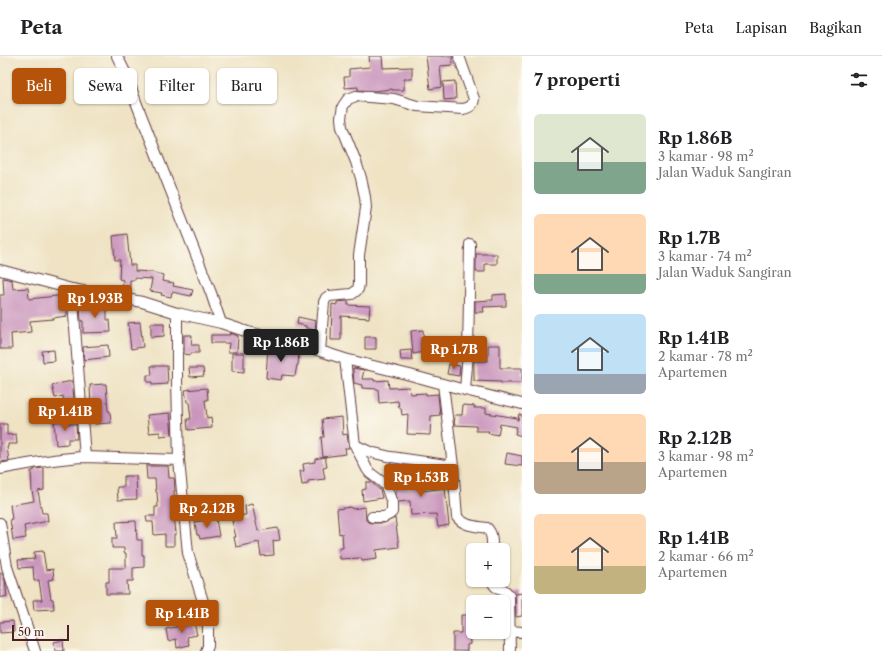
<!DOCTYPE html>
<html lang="id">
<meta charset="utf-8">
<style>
:root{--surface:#fff;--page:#f2f2f2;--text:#202124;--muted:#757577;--line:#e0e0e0;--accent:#b45309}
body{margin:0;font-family:"Libre Caslon Text",serif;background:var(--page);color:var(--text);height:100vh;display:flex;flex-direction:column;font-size:15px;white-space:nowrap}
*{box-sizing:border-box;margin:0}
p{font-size:13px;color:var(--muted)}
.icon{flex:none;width:22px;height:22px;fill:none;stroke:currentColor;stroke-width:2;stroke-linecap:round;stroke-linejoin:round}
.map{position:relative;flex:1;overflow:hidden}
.sheet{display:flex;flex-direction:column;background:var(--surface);width:360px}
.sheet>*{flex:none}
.guide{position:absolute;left:12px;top:12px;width:380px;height:36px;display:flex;gap:8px}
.tools{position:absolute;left:466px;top:487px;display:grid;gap:8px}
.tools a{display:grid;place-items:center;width:44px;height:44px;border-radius:6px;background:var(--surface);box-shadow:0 1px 3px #0004;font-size:20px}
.scale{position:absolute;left:12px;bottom:10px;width:57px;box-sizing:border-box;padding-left:4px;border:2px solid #4a1f2b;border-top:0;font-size:11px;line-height:14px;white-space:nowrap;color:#4a1f2b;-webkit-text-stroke:3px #fbf7ec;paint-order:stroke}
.price{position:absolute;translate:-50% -34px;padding:0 9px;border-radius:4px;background:var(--accent);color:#fff;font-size:13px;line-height:26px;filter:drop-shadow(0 1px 2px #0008)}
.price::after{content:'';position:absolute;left:50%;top:24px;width:12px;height:9px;margin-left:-6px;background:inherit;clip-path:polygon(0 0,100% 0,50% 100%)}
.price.on{background:#222;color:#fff}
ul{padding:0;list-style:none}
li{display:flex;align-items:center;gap:12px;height:100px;padding:0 12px}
li span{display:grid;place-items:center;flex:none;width:112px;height:80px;border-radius:6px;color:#555}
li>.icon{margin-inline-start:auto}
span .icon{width:48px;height:48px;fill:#fffc;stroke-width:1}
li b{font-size:17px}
h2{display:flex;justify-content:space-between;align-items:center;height:48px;padding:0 12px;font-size:17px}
.tag{padding:0 14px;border-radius:6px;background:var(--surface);box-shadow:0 1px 3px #0004;font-size:14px;line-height:36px}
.tag.on{background:var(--accent);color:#fff}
header{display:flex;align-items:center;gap:24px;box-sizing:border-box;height:56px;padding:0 20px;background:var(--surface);border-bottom:1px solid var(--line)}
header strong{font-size:19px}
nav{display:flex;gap:22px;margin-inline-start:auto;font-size:14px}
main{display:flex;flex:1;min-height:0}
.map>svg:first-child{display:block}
.building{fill:#ca96be}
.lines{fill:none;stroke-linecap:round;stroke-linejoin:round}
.minor-casing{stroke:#633c42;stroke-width:12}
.minor{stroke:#fff;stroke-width:10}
</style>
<header>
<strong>Peta</strong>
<nav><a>Peta</a><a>Lapisan</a><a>Bagikan</a></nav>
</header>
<main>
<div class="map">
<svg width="522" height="595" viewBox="0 0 522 595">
<rect width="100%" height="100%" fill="#fbf7ec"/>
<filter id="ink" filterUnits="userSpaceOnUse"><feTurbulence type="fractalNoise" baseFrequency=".025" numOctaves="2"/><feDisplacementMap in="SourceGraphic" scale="8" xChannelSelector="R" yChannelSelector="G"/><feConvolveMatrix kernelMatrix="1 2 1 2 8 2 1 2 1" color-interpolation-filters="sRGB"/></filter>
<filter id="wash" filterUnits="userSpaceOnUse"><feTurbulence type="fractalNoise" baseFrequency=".012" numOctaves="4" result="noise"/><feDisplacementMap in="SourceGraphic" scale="16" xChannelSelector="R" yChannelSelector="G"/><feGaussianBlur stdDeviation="0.9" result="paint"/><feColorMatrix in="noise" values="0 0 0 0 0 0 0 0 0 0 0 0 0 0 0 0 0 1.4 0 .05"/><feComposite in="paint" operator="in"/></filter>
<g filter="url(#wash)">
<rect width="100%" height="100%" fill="#efe3c4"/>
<g id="blocks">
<path class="building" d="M369 0H382L383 12 412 11V23H404V34H392V33L374 35 358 34V31L345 32 344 21H349V13L370 11Z
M426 0H452L453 9 440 10 442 31 430 33Z
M455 25 456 43 444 44 443 26Z
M127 178 130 209H135V215L151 216 163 219 162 225 174 227 173 230 193 234 191 240 172 236 171 241 161 239 162 237 150 235 152 223 135 222V224H130V231H122L123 224 119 223 120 204H115L113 180Z
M476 198H497V208H485V216H476Z
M3 222 12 224 13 233 28 232 29 243 66 239 67 260 52 262 53 263 30 265 31 276 11 278 12 293H0V239H4Z
M506 238V250L483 251 484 256H475V245L493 244V239Z
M348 245V249L370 250 369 262 341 260V284H331L332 248 337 249V246Z
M80 246H89V250H107V264H110L111 276 83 277V265H81Z
M298 261 316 265 315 274 306 272V270L297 268Z
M140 266 143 291 131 293 128 267Z
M151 267H164V280L151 281Z
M423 274 425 296 413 298 411 275Z
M230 277 238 280 237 296H228L229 287H211V279H230Z
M184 279H192L191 289H199V297H191V299L184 298Z
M365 281H376V293H365Z
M108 289 109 301 84 304 83 291Z
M268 289 280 291V295L299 296 298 309H297L295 320 282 319 281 324 266 322Z
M488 289H500V312H522V327H501V326L474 325V305H488Z
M54 294 55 305 43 306 42 295Z
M411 294 412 304H401L400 295Z
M232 297H244V316L232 315Z
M449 308 460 310 459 320 447 318Z
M151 310H167L168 328 152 329V326H147V319H152Z
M189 312H203L204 320 190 321Z
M353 312 364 314 362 323H374V325L388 324 389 332 409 331 410 338 426 337V339L438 338 440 359 431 360 430 379 407 378 408 358 402 359 401 352H399L398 345 379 347 378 333 362 332V329L354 327 353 315Z
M72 325 75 352 65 353 63 340 55 342 52 329Z
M106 328 108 355H110L111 367 95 368 93 352H91L90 329Z
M207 332 208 344H205L207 362 211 361 212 372 188 374 187 363H191L189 346H187L185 334Z
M463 349 475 350 474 352H486V357L517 362V364H518L519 358 522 359V380L515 378 517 371 500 368 498 379 488 377 489 375H476V370L454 369 455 359H462Z
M170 357 172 379 160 380V376L149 377 147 359Z
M342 361 343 379 347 378 349 392H345L346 398 323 401 321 381H324L322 363Z
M66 364V368H76L77 383H68V388L56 389 54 366Z
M0 368H7V379L16 378 17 388H8V391H7L9 405 0 406Z
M507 397 522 400V410L505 408Z
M325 401 327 411 323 412 325 423 308 425V428L302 429 300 415H304L303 408 315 406V403Z
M399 409H401L405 432 421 431 422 435 445 432 449 469 438 471 436 458 411 459 410 445 398 446 396 439V431L393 432 391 426 388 411Z
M146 410H168L169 422H174L175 435H174L175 449H173L176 478H174V490H165V478L154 479 153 466H147L146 460H155V451H158L157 436H156L155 423H147Z
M44 412V434L38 435 42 457H47L48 465 24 470 26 482 13 484 10 463H12L10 449 34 445 32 435 31 415H34V413Z
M426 413 444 415 443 424 425 421Z
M124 420H136L137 443 118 444 117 431H124Z
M366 426H371L380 434 382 442 363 445 362 434 366 433Z
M201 441H208V453H201Z
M252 448 258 475 278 472 280 484 273 485 274 499 261 500 259 486 236 491 234 481H236L232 465H234L233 460 246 459 245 450Z
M351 451 352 453 365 451 366 464 368 466 372 467H384L395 462 399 491 376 494 377 503 362 505 361 502 340 503 339 492H343L342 477 339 478 337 453Z
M216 463 219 480 200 483 199 479H197L195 466Z
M136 465 137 484H142V499H144V511L133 512V525H127L128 538H106V526H109V512H126V497H124V492H112V482H117L116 466Z
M43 495 46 514 53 513 54 523 48 524 51 543H53L54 553 34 554 33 544H42L39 524 34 525 33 511 19 512 18 504 35 503 34 496Z
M0 517H2L5 524 7 540 0 542Z
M522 537V560L516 561 515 538Z
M461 559H473V570H469L470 588 467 589V595H453V577H461Z
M13 565 14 576 0 577V566Z
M194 567 197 579 187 581 189 589 177 592 176 583 168 585 166 573Z
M63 584 64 595H55L54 586Z"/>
</g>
</g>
<g filter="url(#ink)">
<use href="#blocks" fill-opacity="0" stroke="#633c42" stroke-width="1"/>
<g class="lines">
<g class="minor-casing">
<path id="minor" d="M117 0 127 20 136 46 211 237 221 267
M0 214 72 233 142 246 177 257 221 267 248 276 286 284 345 303 410 319 465 334 522 348
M72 233 85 401
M177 257V324L179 404 188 497 206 555 208 571V590L206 595
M320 295 324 246 326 242 329 240 352 238 356 235 358 233 359 228V199L366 152 365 141 361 122 356 106 342 71 341 62 343 50 348 43 356 40 394 43 417 50 463 53C469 52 473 50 474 43L459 0
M345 303 355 389 367 413 370 417 382 426 386 430 392 447V456L390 458 384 461H372
M443 328 453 410 457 461C464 470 475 470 487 472 493 478 492 486 492 494
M465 334 468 296 470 188
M355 389 370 396 391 401 453 410
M0 413C28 408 56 402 85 401L179 404
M0 467 7 511 35 595
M492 524C495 537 504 528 509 540L510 595
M510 575 522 576"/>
</g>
<use href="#minor" class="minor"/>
</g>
</g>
</svg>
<div class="tools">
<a>+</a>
<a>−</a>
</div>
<div class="scale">50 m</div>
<b class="price" style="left:95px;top:263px">Rp 1.93B</b>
<b class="price on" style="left:281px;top:307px">Rp 1.86B</b>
<b class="price" style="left:454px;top:314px">Rp 1.7B</b>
<b class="price" style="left:65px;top:376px">Rp 1.41B</b>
<b class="price" style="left:421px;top:442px">Rp 1.53B</b>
<b class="price" style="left:207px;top:473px">Rp 2.12B</b>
<b class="price" style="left:182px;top:578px">Rp 1.41B</b>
<div class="guide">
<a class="tag on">Beli</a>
<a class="tag">Sewa</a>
<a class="tag">Filter</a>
<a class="tag">Baru</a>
</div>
</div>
<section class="sheet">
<h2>7 properti<svg class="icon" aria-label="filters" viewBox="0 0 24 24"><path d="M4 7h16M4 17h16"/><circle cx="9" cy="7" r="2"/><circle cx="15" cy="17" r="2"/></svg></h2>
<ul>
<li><span style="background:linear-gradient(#dfe7d0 60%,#7fa58c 0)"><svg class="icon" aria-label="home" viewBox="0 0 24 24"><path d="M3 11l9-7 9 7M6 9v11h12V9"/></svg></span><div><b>Rp 1.86B</b><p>3 kamar · 98 m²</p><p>Jalan Waduk Sangiran</p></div></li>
<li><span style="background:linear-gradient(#ffd9b3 75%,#7fa58c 0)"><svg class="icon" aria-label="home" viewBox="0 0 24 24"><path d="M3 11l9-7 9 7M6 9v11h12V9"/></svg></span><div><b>Rp 1.7B</b><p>3 kamar · 74 m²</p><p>Jalan Waduk Sangiran</p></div></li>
<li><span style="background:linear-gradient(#bfe0f5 75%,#9aa5b1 0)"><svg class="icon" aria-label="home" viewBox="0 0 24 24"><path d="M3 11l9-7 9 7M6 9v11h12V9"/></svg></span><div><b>Rp 1.41B</b><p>2 kamar · 78 m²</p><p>Apartemen</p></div></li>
<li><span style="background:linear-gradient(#ffd9b3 60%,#b9a48a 0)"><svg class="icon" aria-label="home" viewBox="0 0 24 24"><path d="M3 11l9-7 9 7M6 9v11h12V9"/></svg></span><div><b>Rp 2.12B</b><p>3 kamar · 98 m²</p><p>Apartemen</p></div></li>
<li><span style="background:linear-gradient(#ffd9b3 65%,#c2b280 0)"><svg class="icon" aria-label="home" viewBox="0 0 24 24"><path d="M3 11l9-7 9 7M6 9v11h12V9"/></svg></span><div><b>Rp 1.41B</b><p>2 kamar · 66 m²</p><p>Apartemen</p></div></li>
</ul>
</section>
</main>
